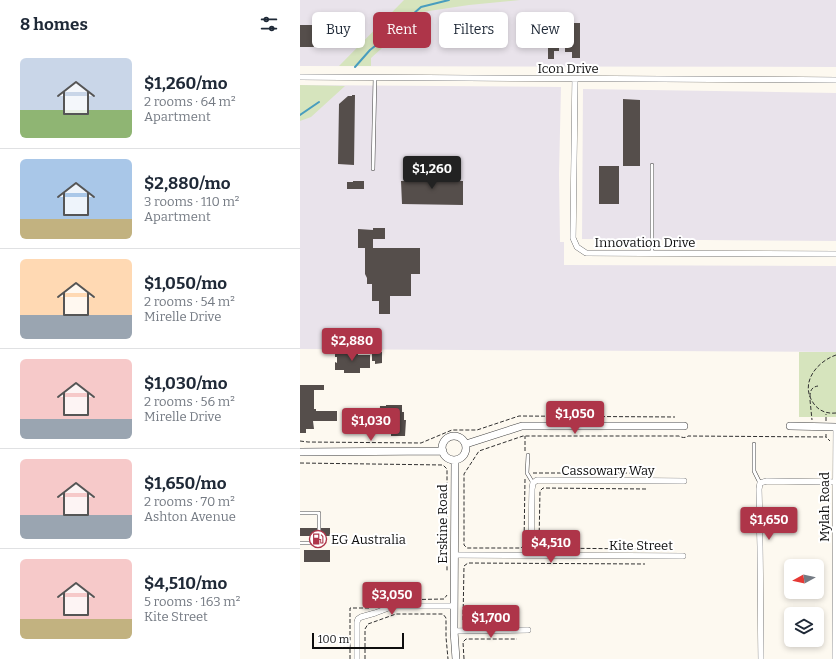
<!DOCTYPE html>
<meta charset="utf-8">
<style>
:root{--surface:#fff;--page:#f2f2f3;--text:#1f2937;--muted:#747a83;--line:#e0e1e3;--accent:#ae3549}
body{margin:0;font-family:Bitter,serif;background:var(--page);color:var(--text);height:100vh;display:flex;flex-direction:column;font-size:15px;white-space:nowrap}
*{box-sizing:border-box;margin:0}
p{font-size:13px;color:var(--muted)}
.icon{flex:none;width:22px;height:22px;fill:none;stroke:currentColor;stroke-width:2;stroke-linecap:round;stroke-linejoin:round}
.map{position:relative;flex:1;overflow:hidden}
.side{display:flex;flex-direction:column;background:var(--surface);width:300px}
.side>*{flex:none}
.banner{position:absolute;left:12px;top:12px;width:380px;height:36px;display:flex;gap:8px}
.needle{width:26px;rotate:262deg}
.buttons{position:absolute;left:484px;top:559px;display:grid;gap:8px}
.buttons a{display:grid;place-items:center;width:40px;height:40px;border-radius:6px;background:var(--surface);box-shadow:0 2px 6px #0003;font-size:20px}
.scale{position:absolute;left:12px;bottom:10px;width:92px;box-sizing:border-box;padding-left:4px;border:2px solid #0e0e0e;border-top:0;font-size:11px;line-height:14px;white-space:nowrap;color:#0e0e0e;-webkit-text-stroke:3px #fff;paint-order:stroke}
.price{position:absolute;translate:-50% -34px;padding:0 9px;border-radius:4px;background:var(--accent);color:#fff;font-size:13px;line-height:26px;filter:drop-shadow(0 1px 2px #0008)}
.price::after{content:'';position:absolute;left:50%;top:24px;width:12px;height:9px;margin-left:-6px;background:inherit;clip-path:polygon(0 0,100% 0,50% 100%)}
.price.active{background:#222;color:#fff}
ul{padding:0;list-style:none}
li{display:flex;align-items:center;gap:12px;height:100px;padding:0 20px}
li+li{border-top:1px solid var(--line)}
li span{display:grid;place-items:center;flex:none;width:112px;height:80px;border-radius:6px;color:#555}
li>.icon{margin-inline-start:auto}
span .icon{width:48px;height:48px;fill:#fffc;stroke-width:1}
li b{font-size:17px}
h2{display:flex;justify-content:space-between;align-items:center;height:48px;padding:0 20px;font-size:17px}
.chip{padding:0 14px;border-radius:6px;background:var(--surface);box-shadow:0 2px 6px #0003;font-size:14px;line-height:36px}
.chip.active{background:var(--accent);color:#fff}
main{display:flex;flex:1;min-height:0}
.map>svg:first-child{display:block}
.industrial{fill:#e9e3eb}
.green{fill:#d6e4bd}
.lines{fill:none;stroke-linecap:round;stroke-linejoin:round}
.stream{stroke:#499dbe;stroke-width:2}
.building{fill:#554e4b}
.service-casing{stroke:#414141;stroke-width:4}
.minor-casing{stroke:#414141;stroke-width:6}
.tertiary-casing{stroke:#414141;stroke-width:8}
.path{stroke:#303030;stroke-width:1;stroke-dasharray:4 2;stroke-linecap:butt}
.service{stroke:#fff;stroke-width:3}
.minor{stroke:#fff;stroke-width:5.5}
.tertiary{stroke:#fff;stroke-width:7}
.labels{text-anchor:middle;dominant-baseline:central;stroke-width:4;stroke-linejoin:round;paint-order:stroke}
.street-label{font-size:13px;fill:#0e0e0e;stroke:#fff}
.poi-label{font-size:13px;fill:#0e0e0e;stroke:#fff;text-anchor:start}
</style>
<main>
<section class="side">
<h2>8 homes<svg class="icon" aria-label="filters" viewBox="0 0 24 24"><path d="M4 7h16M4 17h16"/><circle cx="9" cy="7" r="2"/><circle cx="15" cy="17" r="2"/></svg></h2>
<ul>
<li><span style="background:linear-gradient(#c9d6e8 65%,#8fb573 0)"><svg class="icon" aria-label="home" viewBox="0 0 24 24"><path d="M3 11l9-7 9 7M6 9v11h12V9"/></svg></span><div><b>$1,260/mo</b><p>2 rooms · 64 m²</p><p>Apartment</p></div></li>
<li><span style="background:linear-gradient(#a9c7e8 75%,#c2b280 0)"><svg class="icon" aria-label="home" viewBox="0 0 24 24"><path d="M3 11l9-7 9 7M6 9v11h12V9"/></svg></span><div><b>$2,880/mo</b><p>3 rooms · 110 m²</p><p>Apartment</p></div></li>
<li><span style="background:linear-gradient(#ffd9b3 70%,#9aa5b1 0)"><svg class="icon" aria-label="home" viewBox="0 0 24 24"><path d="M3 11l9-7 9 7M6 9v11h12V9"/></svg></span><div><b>$1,050/mo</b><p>2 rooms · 54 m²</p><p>Mirelle Drive</p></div></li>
<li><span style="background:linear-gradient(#f6c9c9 75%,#9aa5b1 0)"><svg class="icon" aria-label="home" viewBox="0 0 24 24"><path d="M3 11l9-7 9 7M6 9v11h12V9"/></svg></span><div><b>$1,030/mo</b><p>2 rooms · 56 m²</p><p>Mirelle Drive</p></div></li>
<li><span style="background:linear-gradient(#f6c9c9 70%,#9aa5b1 0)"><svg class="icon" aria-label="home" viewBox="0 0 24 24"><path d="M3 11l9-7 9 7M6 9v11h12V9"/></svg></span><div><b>$1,650/mo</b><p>2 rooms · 70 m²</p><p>Ashton Avenue</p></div></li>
<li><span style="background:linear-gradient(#f6c9c9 75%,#c2b280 0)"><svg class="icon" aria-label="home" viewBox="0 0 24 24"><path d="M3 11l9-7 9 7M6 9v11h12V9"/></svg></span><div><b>$4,510/mo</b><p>5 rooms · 163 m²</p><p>Kite Street</p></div></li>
</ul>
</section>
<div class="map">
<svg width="536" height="659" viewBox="0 0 536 659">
<rect width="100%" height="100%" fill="#fdf9f0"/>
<path class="industrial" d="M0 0H536V67L0 66Z
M0 85 261 87 259 174 260 242H264V265L536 266V352L0 349Z
M283 89 536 93V241L282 239Z"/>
<path class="green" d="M104 0H220L169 5 122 12 71 58V66H39Z
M0 85 45 86 11 117 0 121Z
M499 352H536V417H499Z"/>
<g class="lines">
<path class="stream" d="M55 67 70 50 94 31 121 7 149 0
M0 115 19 102"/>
</g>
<path class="building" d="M265 23H280V58H272V52H265Z
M248 24H259V51H254V59H248Z
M0 25H20L21 47H0Z
M52 95H55L54 165 38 164 39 104 48 96H52Z
M323 99 340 100V166H323Z
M299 166H319V204H299Z
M108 174H146V182H149V179H157V181H163V205L102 204 101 181H107Z
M53 181H64V189H47V182H53Z
M73 228H85V239H73V248H120V274H111V296H90V314H79V301H72V284H67V278L65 274V248H58V229L73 230Z
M37 352H58V355H70V368H60V373H44V370H35V362L37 363V357H35V353H37Z
M72 352H82V363L75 364V361H72Z
M0 385H24V390H14V409H16V411H37V421H13L14 429H6V433H0Z
M86 405H102V412H104V420H106L105 436H91V429H79L80 406H86Z
M0 528H30V536H0Z
M4 550H30V562H4Z"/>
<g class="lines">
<g class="service-casing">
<path id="service" d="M73 169 75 77
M352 253V165
M454 444V471L460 483
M228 455 227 473 233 483
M0 513H19V543H0"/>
</g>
<g class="minor-casing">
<path id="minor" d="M0 77 536 80
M275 79 273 238 277 247 286 253 536 254
M154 555 383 556
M231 555 232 489 233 483 237 480 384 481
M154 631 228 630
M57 659V622L58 619 61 617 75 613 91 607 95 606H154
M461 659 460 546 459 489 460 483 467 481 535 482
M535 659 536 427"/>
</g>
<g class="tertiary-casing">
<path id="tertiary" d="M490 426 536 427
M142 448a12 12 0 1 1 24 0a12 12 0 1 1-24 0Z
M166 444 222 426H384
M0 452 143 451
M155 460 154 631 156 659"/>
</g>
<path class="path" d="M536 355C516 362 499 384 514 404 519 411 527 414 536 413
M510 397C510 390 512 387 518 386
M510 400 512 420
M526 421V414
M526 434V437L530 441
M0 441 8 442 121 443 152 430H177L219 416 375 417
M225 451V436
M0 463 143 465 147 469V572
M233 473H346
M225 479 224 545 221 548H167L164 545V474L179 451 223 436H379C382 438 386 438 388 436L526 437
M346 489 243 488 240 491 239 543V545L242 548 346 549
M92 600 144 599 147 595
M216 624 167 623 163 620 164 566 168 563 345 564
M50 659V608H69
M65 659V629L68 624 96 614H143L146 618V637L148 659
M164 659 163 642 166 639H217"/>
<use href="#service" class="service"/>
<use href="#minor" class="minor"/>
<use href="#tertiary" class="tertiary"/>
</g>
<defs>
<g id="fuel-ring" transform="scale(0.9)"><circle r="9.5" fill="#fff" stroke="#ae3549" stroke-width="1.5"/><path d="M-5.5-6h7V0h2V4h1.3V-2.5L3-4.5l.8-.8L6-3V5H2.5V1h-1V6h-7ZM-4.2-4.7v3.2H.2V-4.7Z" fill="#ae3549"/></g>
</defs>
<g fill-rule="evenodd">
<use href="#fuel-ring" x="18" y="539"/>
</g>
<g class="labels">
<g class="street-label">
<text x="268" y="68">Icon Drive</text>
<text x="345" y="242">Innovation Drive</text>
<text x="308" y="470">Cassowary Way</text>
<text transform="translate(524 507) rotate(-90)">Mylah Road</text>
<text transform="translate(142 524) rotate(-90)">Erskine Road</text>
<text x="341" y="545">Kite Street</text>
</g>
<g class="poi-label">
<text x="31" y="539">EG Australia</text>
</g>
</g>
</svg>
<div class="buttons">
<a><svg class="needle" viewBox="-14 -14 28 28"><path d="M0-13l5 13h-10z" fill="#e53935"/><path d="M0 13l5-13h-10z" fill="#747a83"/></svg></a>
<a><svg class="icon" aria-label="layers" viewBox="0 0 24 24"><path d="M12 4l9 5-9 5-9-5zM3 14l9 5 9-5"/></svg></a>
</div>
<div class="scale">100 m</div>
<b class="price active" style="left:132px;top:190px">$1,260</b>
<b class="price" style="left:52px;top:362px">$2,880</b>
<b class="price" style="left:275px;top:435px">$1,050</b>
<b class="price" style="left:71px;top:442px">$1,030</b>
<b class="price" style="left:469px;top:541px">$1,650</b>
<b class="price" style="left:251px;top:564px">$4,510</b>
<b class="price" style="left:92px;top:616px">$3,050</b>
<b class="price" style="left:191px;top:639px">$1,700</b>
<div class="banner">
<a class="chip">Buy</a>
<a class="chip active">Rent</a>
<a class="chip">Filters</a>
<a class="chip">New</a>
</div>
</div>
</main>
